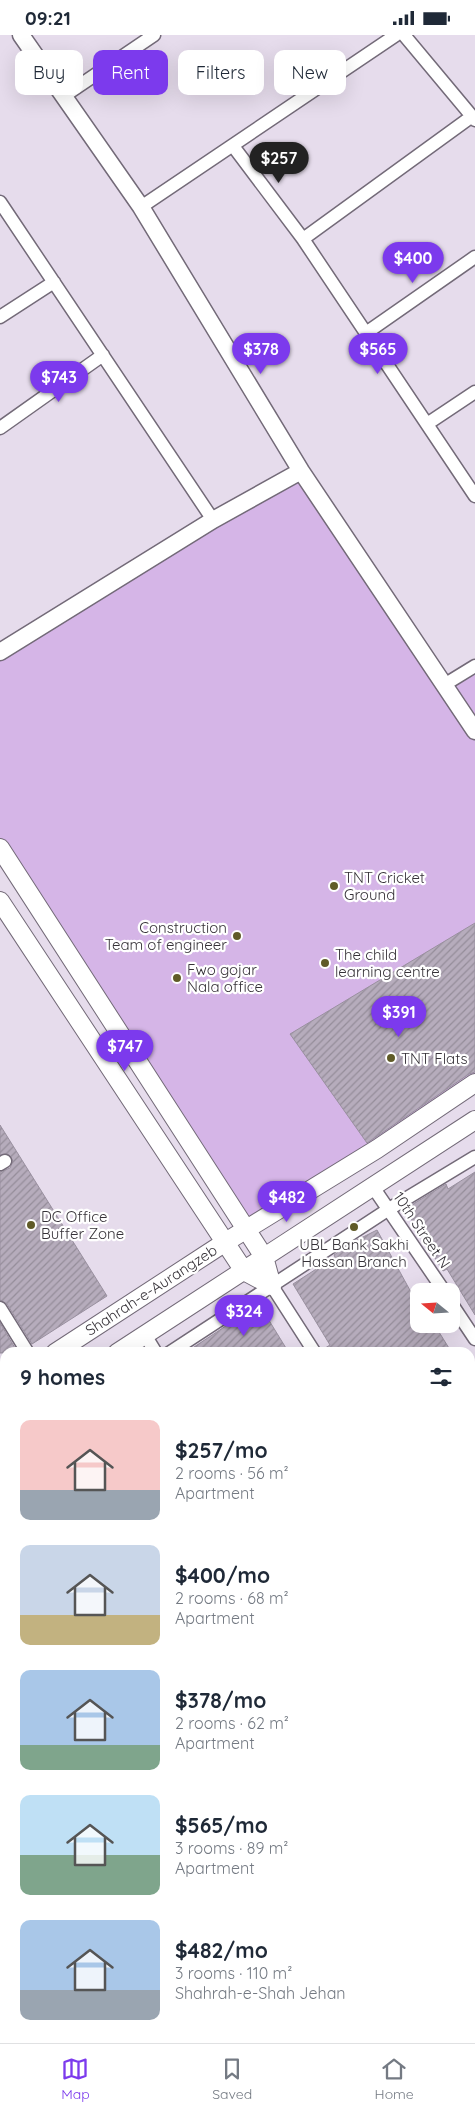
<!DOCTYPE html>
<meta charset="utf-8">
<style>
:root{--surface:#fff;--page:#f2f2f3;--text:#1f2937;--muted:#747a83;--line:#e0e1e3;--accent:#7c3aed}
body{margin:0;font-family:Quicksand,sans-serif;background:var(--page);color:var(--text);height:100vh;display:flex;flex-direction:column;font-size:19px;white-space:nowrap}
*{box-sizing:border-box;margin:0}
p{font-size:16px;color:var(--muted)}
.icon{flex:none;width:28px;height:28px;fill:none;stroke:currentColor;stroke-width:2;stroke-linecap:round;stroke-linejoin:round}
.map{position:relative;flex:1;overflow:hidden}
.panel{position:absolute;left:0px;top:1312px;width:475px;height:696px;display:flex;flex-direction:column;background:var(--surface);border-radius:15px 15px 0 0;box-shadow:0 5px 20px #0002}
.panel>*{flex:none}
.guide{position:absolute;left:15px;top:15px;width:445px;height:45px;display:flex;gap:10px}
.needle{width:32px;rotate:288deg}
.fabs{position:absolute;left:410px;top:1248px;display:grid;gap:10px}
.fabs a{display:grid;place-items:center;width:50px;height:50px;border-radius:10px;background:var(--surface);box-shadow:0 5px 20px #0002;font-size:25px}
.price{position:absolute;translate:-50% -42px;padding:0 11px;border-radius:18px;background:var(--accent);color:#fff;font-size:16px;line-height:32px;filter:drop-shadow(0 1px 2px #0008)}
.price::after{content:'';position:absolute;left:50%;top:30px;width:15px;height:11px;margin-left:-8px;background:inherit;clip-path:polygon(0 0,100% 0,50% 100%)}
.price.active{background:#222;color:#fff}
ul{padding:0;list-style:none}
li{display:flex;align-items:center;gap:15px;height:125px;padding:0 20px}
li span{display:grid;place-items:center;flex:none;width:140px;height:100px;border-radius:10px;color:#555}
li>.icon{margin-inline-start:auto}
span .icon{width:60px;height:60px;fill:#fffc;stroke-width:1}
li b{font-size:21px}
h2{display:flex;justify-content:space-between;align-items:center;height:60px;padding:0 20px;font-size:21px}
.chip{padding:0 18px;border-radius:10px;background:var(--surface);box-shadow:0 5px 20px #0002;font-size:18px;line-height:45px}
.chip.active{background:var(--accent);color:#fff}
.status{display:flex;justify-content:space-between;align-items:center;height:35px;padding:0 25px;background:var(--surface);direction:ltr}
.status svg{height:14px;fill:currentColor}
.menu{display:flex;justify-content:space-around;align-items:center;height:70px;border-top:1px solid var(--line);background:var(--surface);font-size:14px;color:var(--muted)}
.menu a{display:grid;justify-items:center;gap:2px}
.menu .active{color:var(--accent)}
.map>svg:first-child{display:block}
.grass{fill:#d5b5e7}
.park{fill:url(#park-tufts)}
.building{fill:url(#building-hatch);stroke:#99909f}
.lines{fill:none;stroke-linecap:round;stroke-linejoin:round}
.minor-casing{stroke:#736a78;stroke-width:15}
.tertiary-casing{stroke:#736a78;stroke-width:19}
.secondary-casing{stroke:#736a78;stroke-width:20}
.minor{stroke:#fff;stroke-width:12}
.tertiary{stroke:#fff;stroke-width:16}
.secondary{stroke:#fff;stroke-width:18}
.poi-dot{fill:#605b28;stroke:#fff;stroke-width:2}
.labels{text-anchor:middle;dominant-baseline:central;stroke-width:4.5;stroke-linejoin:round;paint-order:stroke}
.poi-label{font-size:15px;fill:#363238;stroke:#fff;text-anchor:start}
.street-label{font-size:15px;fill:#363238;stroke:#fff}
</style>
<div class="status"><b>09:21</b><svg viewBox="0 0 49 12"><path d="M0 12V9h3v3zM5 12V6h3v6zM10 12V3h3v9zM15 12V0h3v12zM26 1h20v11H26zM47 4h2v5h-2z"/></svg></div>
<div class="map">
<svg width="475" height="2008" viewBox="0 0 475 2008">
<defs>
<pattern id="park-tufts" width="24" height="20" patternUnits="userSpaceOnUse" patternTransform="scale(1.25)"><rect width="24" height="20" fill="#d5b5e7"/><path d="M3 7l-1-3M5 7V3M7 7l1-3M15 17l-1-3M17 17v-4M19 17l1-3" fill="none" stroke="#ae94bc"/></pattern>
<pattern id="building-hatch" width="6" height="6" patternUnits="userSpaceOnUse" patternTransform="scale(1.25)"><rect width="6" height="6" fill="#b6acbc"/><path d="M-1 1l2-2M0 6l6-6M5 7l2-2" fill="none" stroke="#958d9a"/></pattern>
</defs>
<rect width="100%" height="100%" fill="#e6dcec"/>
<path class="grass" d="M304 429 445 649 475 632V1048L248 1195 0 819V617Z"/>
<path class="park" d="M475 1775V2008H460L457 2004H470V1778Z"/>
<path class="building" d="M475 888V1037L469 1039 367 1108 290 999Z
M0 1090 107 1261 32 1309 7 1269 0 1265V1137L10 1133 13 1126 8 1119 0 1120Z
M475 1137V1280L447 1234 443 1236 405 1174 446 1149 448 1154Z
M377 1195 412 1259 419 1255V1289H434L452 1318H323L322 1315 330 1310 293 1249 335 1222 334 1220 351 1208Z
M259 1269 289 1318H185Z
M0 1288 18 1318H0Z"/>
<g class="lines">
<g class="minor-casing">
<path id="minor" d="M404 0 475 85
M64 61 154 0
M233 111 303 204 475 461
M0 167 213 485
M141 172 396 0
M303 204 471 82
M0 282 54 247
M366 298 475 222
M427 389 475 357
M0 393 103 320
M444 650 475 631
M0 1129 5 1126
M373 1152 444 1256
M272 1251 315 1318
M451 1268 475 1304
M0 1273 28 1318
M145 1300 156 1318
M169 1318 389 1174 475 1122
M470 1340 475 1337
M0 1425 5 1422
M470 1562 475 1570
M0 1596 5 1604
M470 1681 475 1677
M0 1851 5 1859
M0 2008 7 2004
M149 2008 150 2004"/>
</g>
<g class="tertiary-casing">
<path id="tertiary" d="M21 0 141 172 301 436 475 696
M0 617 213 485 301 436"/>
</g>
<g class="secondary-casing">
<path id="secondary" d="M0 813 264 1222 272 1251
M0 866 244 1236 272 1251
M55 1318 224 1208 377 1114 475 1048
M117 1318 475 1085
M0 1354 5 1351
M0 1391 5 1388"/>
</g>
<use href="#minor" class="minor"/>
<use href="#tertiary" class="tertiary"/>
<use href="#secondary" class="secondary"/>
</g>
<g class="poi-dot">
<circle cx="334" cy="851" r="5"/>
<circle cx="237" cy="901" r="5"/>
<circle cx="325" cy="928" r="5"/>
<circle cx="177" cy="943" r="5"/>
<circle cx="391" cy="1023" r="5"/>
<circle cx="31" cy="1190" r="5"/>
<circle cx="354" cy="1192" r="5"/>
</g>
<g class="labels">
<g class="poi-label">
<text x="344" y="842">TNT Cricket<tspan x="344" dy="17">Ground</tspan></text>
<text x="227" y="892" text-anchor="end">Construction<tspan x="227" dy="17">Team of engineer</tspan></text>
<text x="335" y="919">The child<tspan x="335" dy="17">learning centre</tspan></text>
<text x="187" y="934">Fwo gojar<tspan x="187" dy="17">Nala office</tspan></text>
<text x="401" y="1023">TNT Flats</text>
<text x="41" y="1181">DC Office<tspan x="41" dy="17">Buffer Zone</tspan></text>
<text x="354" y="1209" text-anchor="middle">UBL Bank Sakhi<tspan x="354" dy="17">Hassan Branch</tspan></text>
</g>
<g class="street-label">
<text transform="translate(422 1195) rotate(56)">10th Street N</text>
<text transform="translate(151 1255) rotate(-33)">Shahrah-e-Aurangzeb</text>
</g>
</g>
</svg>
<div class="fabs">
<a><svg class="needle" viewBox="-14 -14 28 28"><path d="M0-13l5 13h-10z" fill="#e53935"/><path d="M0 13l5-13h-10z" fill="#747a83"/></svg></a>
</div>
<b class="price active" style="left:279px;top:149px">$257</b>
<b class="price" style="left:413px;top:249px">$400</b>
<b class="price" style="left:261px;top:340px">$378</b>
<b class="price" style="left:378px;top:340px">$565</b>
<b class="price" style="left:59px;top:368px">$743</b>
<b class="price" style="left:399px;top:1003px">$391</b>
<b class="price" style="left:125px;top:1037px">$747</b>
<b class="price" style="left:287px;top:1188px">$482</b>
<b class="price" style="left:244px;top:1302px">$324</b>
<div class="guide">
<a class="chip">Buy</a>
<a class="chip active">Rent</a>
<a class="chip">Filters</a>
<a class="chip">New</a>
</div>
<section class="panel">
<h2>9 homes<svg class="icon" aria-label="filters" viewBox="0 0 24 24"><path d="M4 7h16M4 17h16"/><circle cx="9" cy="7" r="2"/><circle cx="15" cy="17" r="2"/></svg></h2>
<ul>
<li><span style="background:linear-gradient(#f6c9c9 70%,#9aa5b1 0)"><svg class="icon" aria-label="home" viewBox="0 0 24 24"><path d="M3 11l9-7 9 7M6 9v11h12V9"/></svg></span><div><b>$257/mo</b><p>2 rooms · 56 m²</p><p>Apartment</p></div></li>
<li><span style="background:linear-gradient(#c9d6e8 70%,#c2b280 0)"><svg class="icon" aria-label="home" viewBox="0 0 24 24"><path d="M3 11l9-7 9 7M6 9v11h12V9"/></svg></span><div><b>$400/mo</b><p>2 rooms · 68 m²</p><p>Apartment</p></div></li>
<li><span style="background:linear-gradient(#a9c7e8 75%,#7fa58c 0)"><svg class="icon" aria-label="home" viewBox="0 0 24 24"><path d="M3 11l9-7 9 7M6 9v11h12V9"/></svg></span><div><b>$378/mo</b><p>2 rooms · 62 m²</p><p>Apartment</p></div></li>
<li><span style="background:linear-gradient(#bfe0f5 60%,#7fa58c 0)"><svg class="icon" aria-label="home" viewBox="0 0 24 24"><path d="M3 11l9-7 9 7M6 9v11h12V9"/></svg></span><div><b>$565/mo</b><p>3 rooms · 89 m²</p><p>Apartment</p></div></li>
<li><span style="background:linear-gradient(#a9c7e8 70%,#9aa5b1 0)"><svg class="icon" aria-label="home" viewBox="0 0 24 24"><path d="M3 11l9-7 9 7M6 9v11h12V9"/></svg></span><div><b>$482/mo</b><p>3 rooms · 110 m²</p><p>Shahrah-e-Shah Jehan</p></div></li>
</ul>
</section>
</div>
<nav class="menu">
<a class="active"><svg class="icon" aria-label="map" viewBox="0 0 24 24"><path d="M3 6l6-2 6 2 6-2v14l-6 2-6-2-6 2zM9 4v14M15 6v14"/></svg>Map</a>
<a><svg class="icon" aria-label="saved" viewBox="0 0 24 24"><path d="M7 4h10v16l-5-4-5 4z"/></svg>Saved</a>
<a><svg class="icon" aria-label="home" viewBox="0 0 24 24"><path d="M3 11l9-7 9 7M6 9v11h12V9"/></svg>Home</a>
</nav>
